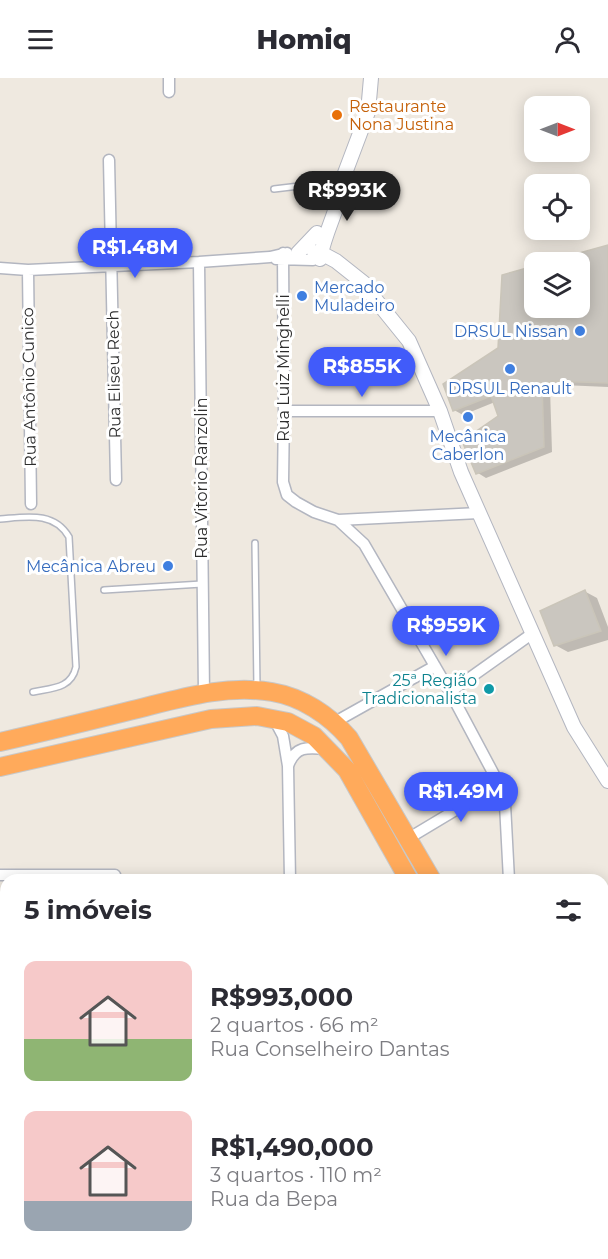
<!DOCTYPE html>
<html lang="pt">
<meta charset="utf-8">
<style>
:root{--surface:#fff;--page:#f7f7f7;--text:#2b2b33;--muted:#7c7c81;--accent:#415bfa}
body{margin:0;font-family:Montserrat,sans-serif;background:var(--page);color:var(--text);height:100vh;display:flex;flex-direction:column;font-size:22px;white-space:nowrap}
*{box-sizing:border-box;margin:0}
p{font-size:20px;color:var(--muted)}
.icon{flex:none;width:33px;height:33px;fill:none;stroke:currentColor;stroke-width:2;stroke-linecap:round;stroke-linejoin:round}
.map{position:relative;flex:1;overflow:hidden}
.side{position:absolute;left:0px;top:796px;width:609px;height:386px;display:flex;flex-direction:column;background:var(--surface);border-radius:18px 18px 0 0;box-shadow:0 3px 15px #0003}
.side>*{flex:none}
.needle{width:39px;rotate:90deg}
.controls{position:absolute;left:524px;top:18px;display:grid;gap:12px}
.controls a{display:grid;place-items:center;width:66px;height:66px;border-radius:12px;background:var(--surface);box-shadow:0 3px 15px #0003;font-size:30px}
.price{position:absolute;translate:-50% -51px;padding:0 14px;border-radius:21px;background:var(--accent);color:#fff;font-size:20px;line-height:39px;filter:drop-shadow(0 2px 3px #0008)}
.price::after{content:'';position:absolute;left:50%;top:36px;width:18px;height:14px;margin-left:-9px;background:inherit;clip-path:polygon(0 0,100% 0,50% 100%)}
.price.current{background:#222;color:#fff}
ul{padding:0;list-style:none}
li{display:flex;align-items:center;gap:18px;height:150px;padding:0 24px}
li span{display:grid;place-items:center;flex:none;width:168px;height:120px;border-radius:12px;color:#555}
li>.icon{margin-inline-start:auto}
span .icon{width:72px;height:72px;fill:#fffc;stroke-width:1}
li b{font-size:26px}
h2{display:flex;justify-content:space-between;align-items:center;height:72px;padding:0 24px;font-size:26px}
header{display:flex;justify-content:space-between;align-items:center;height:78px;padding:0 24px;background:var(--surface);font-size:27px;font-weight:800}
.map>svg:first-child{display:block}
.shadow{fill:#0003}
.building{fill:#cac6bf;stroke:#cac5b9;stroke-width:1.5}
.lines{fill:none;stroke-linecap:round;stroke-linejoin:round}
.lane-casing{stroke:#b3b6c0;stroke-width:8}
.street-casing{stroke:#b3b6c0;stroke-width:13}
.secondary-casing{stroke:#b3b6c0;stroke-width:16}
.highway-casing{stroke:#c8c8c8;stroke-width:20}
.lane{stroke:#fff;stroke-width:5}
.street{stroke:#fff;stroke-width:10}
.secondary{stroke:#fff;stroke-width:14}
.highway{stroke:#ffaa5b;stroke-width:18}
.food-dot{fill:#e8710a;stroke:#fff;stroke-width:2}
.shop-dot{fill:#3f7fe0;stroke:#fff;stroke-width:2}
.culture-dot{fill:#0f9aa8;stroke:#fff;stroke-width:2}
.labels{text-anchor:middle;dominant-baseline:central;stroke-width:6;stroke-linejoin:round;paint-order:stroke}
.food-label{font-size:16px;fill:#c56008;stroke:#fff;text-anchor:start}
.shop-label{font-size:16px;fill:#366cbe;stroke:#fff;text-anchor:end}
.street-label{font-size:16px;fill:#2d2d2d;stroke:#fff}
.culture-label{font-size:16px;fill:#0d838f;stroke:#fff;text-anchor:end}
</style>
<header><svg class="icon" aria-label="menu" viewBox="0 0 24 24"><path d="M4 6h16M4 12h16M4 18h16"/></svg>Homiq<svg class="icon" aria-label="person" viewBox="0 0 24 24"><circle cx="12" cy="8" r="4"/><path d="M4 21q1-7 8-7t8 7"/></svg></header>
<div class="map">
<svg width="608" height="1181" viewBox="0 0 608 1181">
<rect width="100%" height="100%" fill="#efe9e0"/>
<path class="shadow" d="M608 169V309L562 307 550 310 552 374 486 400 478 395 500 338 495 324 463 337 454 332 500 271 534 189V230H579V184H551Z
M584 513 597 520 608 549V562L568 574 555 567Z"/>
<path class="building" d="M608 167V305L553 303 542 306 544 369 476 396 462 363 498 338 491 318 453 333 443 306 498 270 502 197 534 188V230H579V184H555L554 182Z
M585 512 601 553 554 568 540 533Z"/>
<g class="lines">
<g class="lane-casing">
<path id="lane" d="M274 111 341 103
M0 441C26 439 54 433 69 459L76 589C71 611 52 610 33 614
M255 465 257 610
M104 512 202 506"/>
</g>
<g class="street-casing">
<path id="street" d="M169 0V14
M109 82 116 402
M283 175 284 333 283 404 287 417 296 424 314 434 338 442 364 466 450 614 499 706 505 726 509 802
M276 181 313 182
M199 184 204 615
M0 190 28 192 199 184 270 179 287 175
M28 192 31 426
M284 333H440
M338 442 479 435
M450 614 533 555
M274 641 283 658 288 688 290 802
M335 644 435 588
M288 688C295 668 307 669 326 671
M409 760 499 706
M0 797H115V802
M603 818H608
M0 912 2 1001 0 1152
M0 1162 6 1172
M120 1176 121 1181
M301 1176 305 1181
M445 1176V1181
M277 1181 284 1176"/>
</g>
<g class="secondary-casing">
<path id="secondary" d="M314 174 321 175 336 183 365 206 371 216 409 263 440 333 461 394 574 649 608 703
M298 175 317 155
M320 181C324 154 340 130 342 103L368 34 371 0"/>
</g>
<g class="highway-casing">
<path id="highway" d="M0 664C44 654 89 643 133 632 178 621 225 606 272 614 302 619 329 637 349 660L432 802
M0 689 211 641 257 638 288 644 314 658 347 692 409 802
M603 1118 608 1127
M603 1148 608 1155
M578 1176 580 1181"/>
</g>
<use href="#lane" class="lane"/>
<use href="#street" class="street"/>
<use href="#secondary" class="secondary"/>
<use href="#highway" class="highway"/>
</g>
<circle class="food-dot" cx="337" cy="37" r="6"/>
<g class="shop-dot">
<circle cx="302" cy="218" r="6"/>
<circle cx="580" cy="253" r="6"/>
<circle cx="510" cy="291" r="6"/>
<circle cx="468" cy="339" r="6"/>
<circle cx="168" cy="488" r="6"/>
</g>
<circle class="culture-dot" cx="489" cy="611" r="6"/>
<g class="labels">
<g class="food-label">
<text x="349" y="28">Restaurante<tspan x="349" dy="18">Nona Justina</tspan></text>
</g>
<g class="shop-label">
<text x="314" y="209" text-anchor="start">Mercado<tspan x="314" dy="18">Muladeiro</tspan></text>
<text x="568" y="253">DRSUL Nissan</text>
<text x="510" y="310" text-anchor="middle">DRSUL Renault</text>
<text x="468" y="358" text-anchor="middle">Mecânica<tspan x="468" dy="18">Caberlon</tspan></text>
<text x="156" y="488">Mecânica Abreu</text>
</g>
<g class="street-label">
<text transform="translate(283 290) rotate(-90)">Rua Luiz Minghelli</text>
<text transform="translate(114 296) rotate(-91)">Rua Eliseu Rech</text>
<text transform="translate(29 309) rotate(-91)">Rua Antônio Cunico</text>
<text transform="translate(201 400) rotate(-90)">Rua Vitorio Ranzolin</text>
</g>
<g class="culture-label">
<text x="477" y="602">25ª Região<tspan x="477" dy="18">Tradicionalista</tspan></text>
</g>
</g>
</svg>
<div class="controls">
<a><svg class="needle" viewBox="-14 -14 28 28"><path d="M0-13l5 13h-10z" fill="#e53935"/><path d="M0 13l5-13h-10z" fill="#7c7c81"/></svg></a>
<a><svg class="icon" aria-label="locate" viewBox="0 0 24 24"><circle cx="12" cy="12" r="6"/><path d="M12 2v4M12 18v4M2 12h4M18 12h4"/></svg></a>
<a><svg class="icon" aria-label="layers" viewBox="0 0 24 24"><path d="M12 4l9 5-9 5-9-5zM3 14l9 5 9-5"/></svg></a>
</div>
<b class="price current" style="left:347px;top:144px">R$993K</b>
<b class="price" style="left:135px;top:201px">R$1.48M</b>
<b class="price" style="left:362px;top:320px">R$855K</b>
<b class="price" style="left:446px;top:579px">R$959K</b>
<b class="price" style="left:461px;top:745px">R$1.49M</b>
<section class="side">
<h2>5 imóveis<svg class="icon" aria-label="filters" viewBox="0 0 24 24"><path d="M4 7h16M4 17h16"/><circle cx="9" cy="7" r="2"/><circle cx="15" cy="17" r="2"/></svg></h2>
<ul>
<li><span style="background:linear-gradient(#f6c9c9 65%,#8fb573 0)"><svg class="icon" aria-label="home" viewBox="0 0 24 24"><path d="M3 11l9-7 9 7M6 9v11h12V9"/></svg></span><div><b>R$993,000</b><p>2 quartos · 66 m²</p><p>Rua Conselheiro Dantas</p></div></li>
<li><span style="background:linear-gradient(#f6c9c9 75%,#9aa5b1 0)"><svg class="icon" aria-label="home" viewBox="0 0 24 24"><path d="M3 11l9-7 9 7M6 9v11h12V9"/></svg></span><div><b>R$1,490,000</b><p>3 quartos · 110 m²</p><p>Rua da Bepa</p></div></li>
</ul>
</section>
</div>
